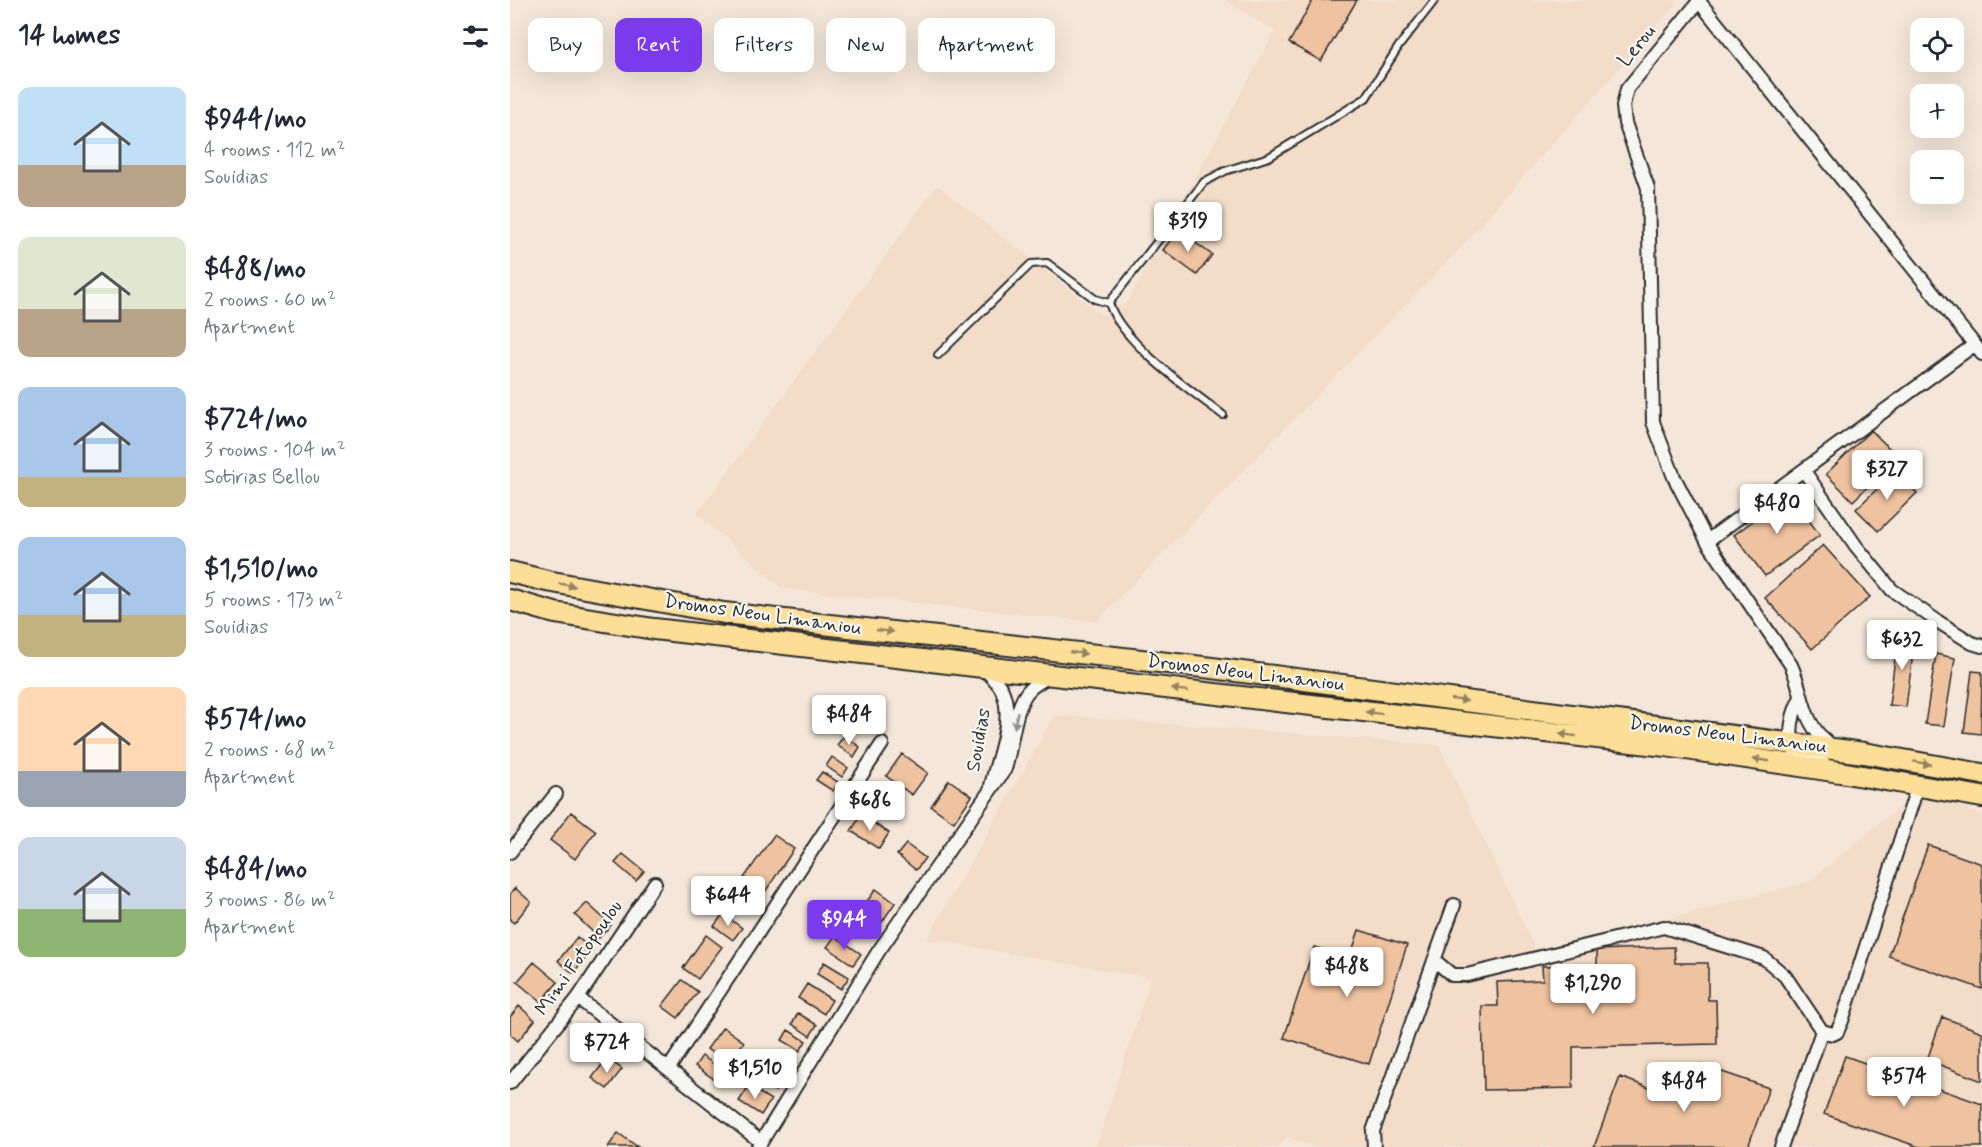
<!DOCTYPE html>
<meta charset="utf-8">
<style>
:root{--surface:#fff;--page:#f2f2f3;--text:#1f2937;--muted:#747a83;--accent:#7c3aed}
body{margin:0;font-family:Mynerve,sans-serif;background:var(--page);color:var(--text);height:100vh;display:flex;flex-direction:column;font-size:22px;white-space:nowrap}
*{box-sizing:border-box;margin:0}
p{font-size:20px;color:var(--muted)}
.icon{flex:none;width:33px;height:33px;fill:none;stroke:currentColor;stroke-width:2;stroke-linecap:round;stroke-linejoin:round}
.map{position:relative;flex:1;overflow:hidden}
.drawer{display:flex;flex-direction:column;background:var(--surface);width:510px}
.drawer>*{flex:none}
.top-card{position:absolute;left:18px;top:18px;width:570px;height:54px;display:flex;gap:12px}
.tools{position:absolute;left:1400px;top:18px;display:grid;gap:12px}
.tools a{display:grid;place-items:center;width:54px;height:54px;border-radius:12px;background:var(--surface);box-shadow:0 6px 24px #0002;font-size:30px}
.price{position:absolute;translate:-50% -51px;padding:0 14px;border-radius:6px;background:#fff;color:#222;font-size:20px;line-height:39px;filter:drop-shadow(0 2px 3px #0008)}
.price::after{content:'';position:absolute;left:50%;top:36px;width:18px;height:14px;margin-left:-9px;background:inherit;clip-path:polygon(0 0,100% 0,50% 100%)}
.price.on{background:var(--accent);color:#fff}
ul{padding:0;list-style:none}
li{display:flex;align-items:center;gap:18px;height:150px;padding:0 18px}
li span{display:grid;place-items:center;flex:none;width:168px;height:120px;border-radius:12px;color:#555}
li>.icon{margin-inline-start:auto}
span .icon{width:72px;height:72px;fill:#fffc;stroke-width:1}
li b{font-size:26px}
h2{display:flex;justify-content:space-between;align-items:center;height:72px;padding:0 18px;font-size:26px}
.pill{padding:0 21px;border-radius:12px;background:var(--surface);box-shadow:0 6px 24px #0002;font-size:21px;line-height:54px}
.pill.on{background:var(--accent);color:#fff}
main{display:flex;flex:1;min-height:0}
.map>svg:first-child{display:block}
.built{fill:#f3dcc8}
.building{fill:#f0c3a0;stroke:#2b2b2b;stroke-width:1.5}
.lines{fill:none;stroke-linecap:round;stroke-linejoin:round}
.lane-casing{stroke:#2b2b2b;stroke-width:10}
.street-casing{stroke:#2b2b2b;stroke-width:16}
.primary-casing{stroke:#2b2b2b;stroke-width:24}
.lane{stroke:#f6f6f2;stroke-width:6}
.street{stroke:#f6f6f2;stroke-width:12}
.primary{stroke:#fdde96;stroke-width:20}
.oneway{fill:#948460}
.oneway2{fill:#90908e}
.labels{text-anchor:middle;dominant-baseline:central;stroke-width:4.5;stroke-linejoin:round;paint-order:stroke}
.street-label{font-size:20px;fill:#2b2b2b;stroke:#f6f6f2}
</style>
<main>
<section class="drawer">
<h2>14 homes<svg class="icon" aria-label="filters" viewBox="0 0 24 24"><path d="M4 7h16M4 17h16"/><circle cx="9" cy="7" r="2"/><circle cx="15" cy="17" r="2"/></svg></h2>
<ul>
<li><span style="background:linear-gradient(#bfe0f5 65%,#b9a48a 0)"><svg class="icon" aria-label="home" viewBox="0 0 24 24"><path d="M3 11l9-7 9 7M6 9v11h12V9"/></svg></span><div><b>$944/mo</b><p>4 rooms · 112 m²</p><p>Souidias</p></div></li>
<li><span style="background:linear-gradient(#dfe7d0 60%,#b9a48a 0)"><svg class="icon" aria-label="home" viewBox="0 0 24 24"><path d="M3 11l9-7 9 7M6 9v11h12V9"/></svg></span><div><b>$488/mo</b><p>2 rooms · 60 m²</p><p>Apartment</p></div></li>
<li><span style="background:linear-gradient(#a9c7e8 75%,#c2b280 0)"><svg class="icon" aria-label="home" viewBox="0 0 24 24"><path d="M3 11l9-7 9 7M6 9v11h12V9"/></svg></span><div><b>$724/mo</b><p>3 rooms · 104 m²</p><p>Sotirias Bellou</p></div></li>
<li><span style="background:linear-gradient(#a9c7e8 65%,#c2b280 0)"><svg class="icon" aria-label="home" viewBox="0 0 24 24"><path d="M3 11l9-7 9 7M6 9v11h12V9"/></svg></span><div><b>$1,510/mo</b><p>5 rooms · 173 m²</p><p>Souidias</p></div></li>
<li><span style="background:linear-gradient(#ffd9b3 70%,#9aa5b1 0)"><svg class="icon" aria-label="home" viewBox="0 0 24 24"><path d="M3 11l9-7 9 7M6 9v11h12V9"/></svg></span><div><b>$574/mo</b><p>2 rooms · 68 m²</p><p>Apartment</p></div></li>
<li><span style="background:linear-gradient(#c9d6e8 60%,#8fb573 0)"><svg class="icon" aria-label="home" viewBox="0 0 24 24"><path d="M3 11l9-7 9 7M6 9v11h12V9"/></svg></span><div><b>$484/mo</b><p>3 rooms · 86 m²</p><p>Apartment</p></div></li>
</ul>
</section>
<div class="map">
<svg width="1472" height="1147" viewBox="0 0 1472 1147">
<rect width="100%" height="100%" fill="#f4e7d9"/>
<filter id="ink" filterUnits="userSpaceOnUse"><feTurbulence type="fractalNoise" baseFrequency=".0167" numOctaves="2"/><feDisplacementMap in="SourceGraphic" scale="12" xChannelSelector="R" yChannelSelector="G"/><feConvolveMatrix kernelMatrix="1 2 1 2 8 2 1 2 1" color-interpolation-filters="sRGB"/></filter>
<g filter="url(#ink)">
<path class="built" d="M714 0H1163L1167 3 944 255 586 622 273 589 187 514 427 185 593 316 618 301 765 31Z
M545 715 929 745 1027 953 1298 882 1410 790 1472 815V1147H803L776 1137 768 1147H586L641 978 417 939Z"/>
<path class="building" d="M803 0H847L811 61 779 43Z
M668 230 702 255 687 275 653 250Z
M1361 430 1388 457 1343 501 1316 474Z
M1386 471 1407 493 1368 531 1346 509Z
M1279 494 1310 535 1255 576 1224 535Z
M1313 545 1360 597 1302 649 1255 598Z
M1388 635 1405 638 1396 707 1379 705Z
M1426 654 1445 658 1434 726 1415 724Z
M1462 671 1472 672 1471 734 1454 732Z
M334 736 350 747 344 757 327 745Z
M392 754 418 773 402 795 376 776Z
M322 757 338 768 332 777 316 766Z
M312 772 328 782 323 791 306 780Z
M439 780 462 796 444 822 421 806Z
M369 790 389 804 379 817 359 803Z
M61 812 86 831 65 859 40 840Z
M351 815 379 833 369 849 341 831Z
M264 835 284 849 255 892 234 878Z
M396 844 415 858 406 870 387 855Z
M1418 845 1472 864V989L1379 956Z
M113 854 134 871 126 881 105 863Z
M227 887 240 895 232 908 218 900Z
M5 888 21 902 4 923 0 920V894Z
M366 889 385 903 372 922 352 908Z
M77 903 101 925 89 938 65 915Z
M213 914 232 928 223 940 204 926Z
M849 930 897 945 859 1064 774 1038 804 947 840 958Z
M196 935 212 947 188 979 173 968Z
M325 936 351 954 343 965 317 947Z
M67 937 82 950 63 973 48 961Z
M1164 947 1165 963H1198V1000H1206L1207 1044 1063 1047V1088L974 1090 972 1006H988L987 982 1033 980 1032 966 1087 965V950Z
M24 962 48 982 31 1002 7 982Z
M314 962 339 977 331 989 307 974Z
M172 980 188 992 168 1018 152 1006Z
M297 984 322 1000 314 1014 288 998Z
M9 1006 25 1020 8 1041 0 1034V1017Z
M288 1013 307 1025 300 1036 282 1024Z
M1432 1017 1472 1032V1081L1417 1060Z
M213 1027 234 1042 218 1064 197 1049Z
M278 1030 296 1041 290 1051 272 1040Z
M265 1052 283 1063 276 1074 258 1062Z
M192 1056 217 1073 210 1083 185 1066Z
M1335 1056 1472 1104V1147H1409L1314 1114Z
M97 1058 112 1069 97 1089 82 1078Z
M1189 1064 1259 1088 1238 1147H1084L1110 1077 1142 1089 1146 1076 1181 1088Z
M254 1068 273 1080 265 1091 247 1079Z
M239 1086 261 1100 251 1115 229 1101Z
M108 1133 128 1147H98Z"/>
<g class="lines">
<g class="lane-casing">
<path id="lane" d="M599 303 694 182 715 171 759 157 856 98 889 46 925 0
M599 303C611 342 680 390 713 415
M428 355 521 264 537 263 585 299 599 303"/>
</g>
<g class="street-casing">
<path id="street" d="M1188 0 1472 354
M1190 0 1117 89 1113 106 1115 123 1138 188 1143 422 1164 477 1197 541 1281 665C1291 686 1292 713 1307 732 1312 738 1319 743 1324 749
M1294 471 1346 546 1382 590 1427 621 1462 643 1472 646
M1197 541 1464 345
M474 668C480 675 488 682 492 690 505 720 487 757 481 786
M1291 697C1282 714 1278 734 1285 752L1312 761
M0 852 46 794
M924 960 942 975H957L1154 927 1254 958 1275 976 1312 1031 1323 1034 1327 1032 1332 1021 1408 785
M68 998 251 1142
M159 1068 372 744
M0 1083 68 998 145 883
M248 1147 368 952 495 769C502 747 504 704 520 689 525 684 533 680 539 676
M864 1147 863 1131 944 905
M1271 1147 1312 1031"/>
</g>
<g class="primary-casing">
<path id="primary" d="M0 572 37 581 214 613 702 668 1354 753 1472 774
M0 600 45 613 144 629 1156 746 1330 772 1472 797"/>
</g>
<use href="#lane" class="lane"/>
<use href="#street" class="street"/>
<use href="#primary" class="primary"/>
</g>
<defs><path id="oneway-solid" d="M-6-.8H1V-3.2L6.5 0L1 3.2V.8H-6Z" transform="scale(1.5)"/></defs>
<g class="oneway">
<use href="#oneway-solid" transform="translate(57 585) rotate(10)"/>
<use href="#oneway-solid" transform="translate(375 631) rotate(6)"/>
<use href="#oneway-solid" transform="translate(568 653) rotate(6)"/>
<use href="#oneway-solid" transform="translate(670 690) rotate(-173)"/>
<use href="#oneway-solid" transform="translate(949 700) rotate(7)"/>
<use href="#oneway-solid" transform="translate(864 713) rotate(-173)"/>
<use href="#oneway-solid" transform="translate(1058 735) rotate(-173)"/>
<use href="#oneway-solid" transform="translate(1251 760) rotate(-172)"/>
<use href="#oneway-solid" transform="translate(1412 763) rotate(10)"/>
</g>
<use class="oneway2" href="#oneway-solid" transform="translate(506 720) rotate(100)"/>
</g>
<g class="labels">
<g class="street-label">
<text transform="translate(1127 46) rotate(-51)">Lerou</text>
<text transform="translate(253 615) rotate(8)">Dromos Neou Limaniou</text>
<text transform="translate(736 673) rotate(7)">Dromos Neou Limaniou</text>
<text transform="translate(1218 735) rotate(7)">Dromos Neou Limaniou</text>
<text transform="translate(469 740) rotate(-80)">Souidias</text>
<text transform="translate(69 958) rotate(-55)">Mimi Fotopoulou</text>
</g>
</g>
</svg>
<div class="tools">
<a><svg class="icon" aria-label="locate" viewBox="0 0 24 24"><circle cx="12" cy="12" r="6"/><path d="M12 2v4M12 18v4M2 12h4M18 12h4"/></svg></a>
<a>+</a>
<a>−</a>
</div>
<b class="price" style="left:678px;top:253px">$319</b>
<b class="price" style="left:1377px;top:501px">$327</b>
<b class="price" style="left:1267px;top:535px">$480</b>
<b class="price" style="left:1392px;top:671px">$632</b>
<b class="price" style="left:339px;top:746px">$484</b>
<b class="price" style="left:360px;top:832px">$686</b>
<b class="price" style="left:218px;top:927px">$644</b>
<b class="price on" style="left:334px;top:951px">$944</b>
<b class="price" style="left:837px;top:998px">$488</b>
<b class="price" style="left:1083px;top:1015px">$1,290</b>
<b class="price" style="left:97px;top:1074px">$724</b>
<b class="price" style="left:245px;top:1100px">$1,510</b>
<b class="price" style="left:1394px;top:1108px">$574</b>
<b class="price" style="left:1174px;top:1113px">$484</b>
<div class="top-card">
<a class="pill">Buy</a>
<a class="pill on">Rent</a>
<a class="pill">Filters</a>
<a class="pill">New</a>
<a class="pill">Apartment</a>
</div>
</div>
</main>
